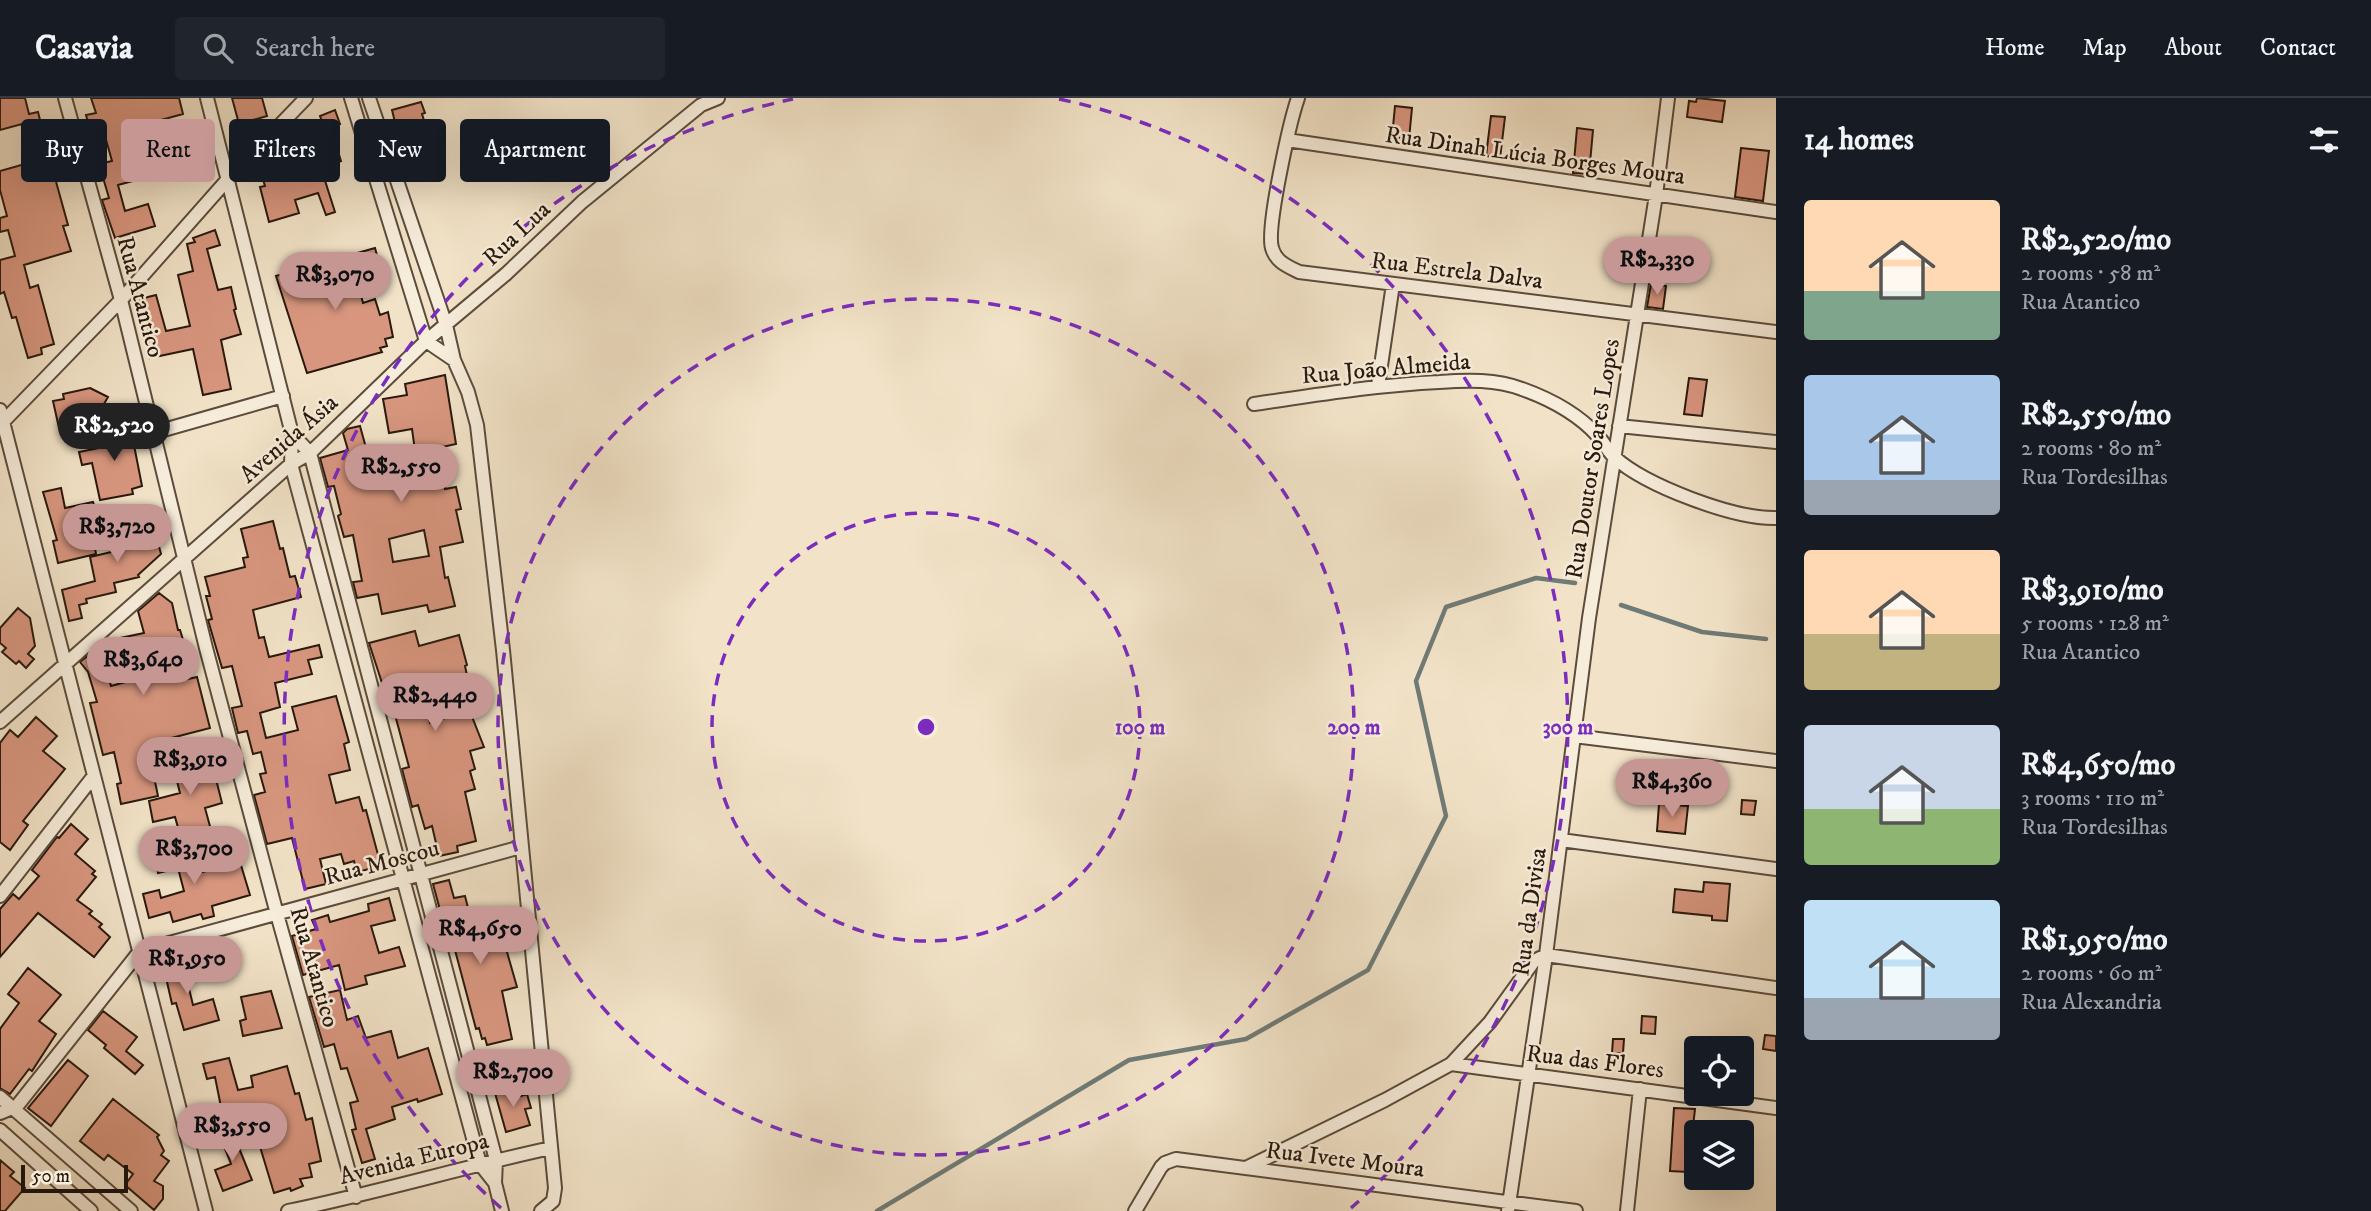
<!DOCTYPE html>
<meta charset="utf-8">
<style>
:root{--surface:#171b24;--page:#20242c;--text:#f1f3f6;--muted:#9ea1a6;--line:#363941;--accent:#c59692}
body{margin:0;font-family:"IM FELL DW Pica",serif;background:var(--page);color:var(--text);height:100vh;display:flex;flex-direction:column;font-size:26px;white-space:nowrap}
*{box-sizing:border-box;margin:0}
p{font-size:23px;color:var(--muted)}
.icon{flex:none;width:38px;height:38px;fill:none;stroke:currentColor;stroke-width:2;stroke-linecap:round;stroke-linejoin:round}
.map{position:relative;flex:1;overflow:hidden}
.drawer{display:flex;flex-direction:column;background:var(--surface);width:595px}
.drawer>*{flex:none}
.guide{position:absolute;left:21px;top:21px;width:665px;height:63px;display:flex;gap:14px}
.buttons{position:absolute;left:1684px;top:938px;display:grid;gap:14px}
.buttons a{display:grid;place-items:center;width:70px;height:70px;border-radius:7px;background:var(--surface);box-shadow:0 7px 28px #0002;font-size:35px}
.scale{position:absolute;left:21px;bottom:18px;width:107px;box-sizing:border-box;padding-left:7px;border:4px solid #29190d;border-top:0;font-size:19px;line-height:24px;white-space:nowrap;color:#29190d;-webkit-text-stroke:5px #f7eddb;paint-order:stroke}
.price{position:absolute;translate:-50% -60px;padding:0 16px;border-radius:24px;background:var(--accent);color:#111;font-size:23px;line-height:46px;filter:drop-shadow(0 2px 4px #0008)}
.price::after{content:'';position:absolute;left:50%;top:42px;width:21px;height:16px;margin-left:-10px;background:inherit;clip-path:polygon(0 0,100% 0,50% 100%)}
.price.current{background:#222;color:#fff}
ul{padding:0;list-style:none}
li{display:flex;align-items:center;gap:21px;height:175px;padding:0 28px}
li span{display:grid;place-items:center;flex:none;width:196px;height:140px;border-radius:7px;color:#555}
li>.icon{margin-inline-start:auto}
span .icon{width:84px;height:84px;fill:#fffc;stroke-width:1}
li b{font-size:30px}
h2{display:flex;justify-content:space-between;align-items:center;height:84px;padding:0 28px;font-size:30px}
.chip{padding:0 24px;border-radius:7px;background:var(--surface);box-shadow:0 7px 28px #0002;font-size:24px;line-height:63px}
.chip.current{background:var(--accent);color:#111}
header{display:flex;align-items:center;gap:42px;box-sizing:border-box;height:98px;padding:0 35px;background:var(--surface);border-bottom:2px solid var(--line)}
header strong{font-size:33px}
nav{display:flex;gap:38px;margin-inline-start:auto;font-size:24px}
.search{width:490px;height:63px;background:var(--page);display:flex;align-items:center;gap:18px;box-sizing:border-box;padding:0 24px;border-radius:7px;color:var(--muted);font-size:26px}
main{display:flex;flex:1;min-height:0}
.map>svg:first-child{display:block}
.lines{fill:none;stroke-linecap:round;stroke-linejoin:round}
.stream{stroke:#6f7b77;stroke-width:4.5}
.building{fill:#d8967f;stroke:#29190d;stroke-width:2;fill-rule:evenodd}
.street-casing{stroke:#5b4c3c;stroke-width:16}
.street{stroke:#f7eddb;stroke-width:12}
.ring{fill:none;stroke:#7b2cbf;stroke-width:3.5;stroke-dasharray:12 9}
.labels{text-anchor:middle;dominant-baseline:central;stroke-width:5;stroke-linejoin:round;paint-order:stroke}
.street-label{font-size:24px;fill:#29190d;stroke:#f7eddb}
.centre{fill:#7b2cbf;stroke:#f7eddb;stroke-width:3.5}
.ring-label{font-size:21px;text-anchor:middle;font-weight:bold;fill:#7b2cbf;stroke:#f7eddb;stroke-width:5;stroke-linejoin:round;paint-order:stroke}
</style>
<header>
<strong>Casavia</strong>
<div class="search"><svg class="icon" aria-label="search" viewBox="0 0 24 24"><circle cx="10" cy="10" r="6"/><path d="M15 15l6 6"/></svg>Search here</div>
<nav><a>Home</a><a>Map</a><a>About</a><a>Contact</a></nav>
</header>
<main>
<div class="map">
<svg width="1776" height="1113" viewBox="0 0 1776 1113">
<rect width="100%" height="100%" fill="#f2e3c8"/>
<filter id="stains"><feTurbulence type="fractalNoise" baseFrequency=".00286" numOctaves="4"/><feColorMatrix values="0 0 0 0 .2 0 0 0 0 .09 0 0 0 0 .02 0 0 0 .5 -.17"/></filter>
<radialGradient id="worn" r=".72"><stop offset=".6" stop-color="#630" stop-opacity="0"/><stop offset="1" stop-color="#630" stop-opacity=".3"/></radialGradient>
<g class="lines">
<path class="stream" d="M1621 507 1702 534 1766 541
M877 1113 1129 962 1246 941 1368 872 1446 718 1416 583 1446 509 1536 480 1575 485"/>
</g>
<path class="building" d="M0 0H25L29 16 38 14 42 30 49 28 55 49 47 51 68 127 63 128 71 153 24 167 30 190 38 187 54 246 41 250 42 256 28 260 16 219 12 220 4 194 0 196V162L15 158 8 132 0 134V120L7 118 0 92V73L32 64 22 26 0 32Z
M91 0H179L183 16 128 31 135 57 159 50 166 74 118 87 125 113 148 106 155 128 115 140 102 102 109 100 99 66 112 63 105 38 95 41 91 27 89 28 86 17 96 15Z
M232 0H262L267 18 239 26Z
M1697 0 1725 3 1722 24 1687 19 1689 3 1696 4Z
M421 4 425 15 422 16 433 51 427 52 433 71 408 78 392 12Z
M1395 8 1412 10 1409 41 1392 39Z
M335 12 340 26 325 31 320 18Z
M1491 18 1505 19 1500 60 1486 58Z
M315 24 325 54 337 50 341 63 321 70 335 114 326 117 318 95 295 102 299 115 269 124 260 89 265 88 261 75 298 64 289 36 300 33 299 29Z
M1577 30 1593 32 1589 76 1573 75Z
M1741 50 1769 53 1763 103 1735 99Z
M215 132 220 147 207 151 218 192 231 189 236 211 234 212 241 236 221 242 231 291 203 297 193 251 150 260 145 237 150 236 140 201 156 197 166 233 190 228 178 177 193 173 187 146 195 144 193 140Z
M375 150 381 172 356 179 363 205 375 201 380 217 388 214 393 239 385 241 387 248 380 250 382 254 307 275 276 178Z
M1651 186 1666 188 1663 211 1647 209Z
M445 277 456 346 433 351 439 377H442L445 391 456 389 461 411 456 412 463 444 440 449 445 480 448 479 455 508 429 514 427 507 382 516 378 496 357 500 353 484 362 483 353 437 344 439 338 418 341 416 334 388 328 389 320 360 348 352 343 335 347 331 360 328 368 357 389 352 392 365 416 360 412 331 389 335 383 301 407 297 405 286ZM424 432 429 458 393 464 389 441Z
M1689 280 1707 282 1702 318 1684 316Z
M90 290 108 299 93 325 79 328 78 326 59 330 53 303 64 301 63 296Z
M124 324 128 343 133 342 142 388 132 391 133 396 100 402 92 365 82 367 79 354 104 349 100 329Z
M61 390 65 410 93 404 96 414 89 416 96 456 58 465 53 443 57 442 43 394Z
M152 417 154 430 158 429 160 440 157 441 161 456 138 477 139 479 114 485 116 494 86 501 87 505 79 507 82 520 69 523 62 492 95 483 90 459 124 451 118 425Z
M273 423 280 451 283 450 290 479 295 478 301 499 253 512 259 540 264 539 269 559 319 547 322 559 308 562 312 576 275 585 280 609 260 615 266 640 298 632 292 609 336 598 349 644 344 646 350 672 329 677 336 705 359 699 363 713 366 712 381 768 357 774 354 763 344 766 341 756 320 761 326 786 305 791 292 740 267 746 254 697 265 694 260 676 266 675 261 654 253 656 247 633 238 635 232 610 242 608 232 568 222 570 208 522 212 521 206 498H210L205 479 245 469 243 460 248 459 241 431Z
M159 495 172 505 178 532H180L184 545 179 546 188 581 197 579 210 630 152 645 155 658 150 659 158 698 121 706 117 686 121 685 114 654 103 657 90 605 97 604 88 574 80 564 106 543 144 535 138 513ZM134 557 140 580 111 588 104 563Z
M18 510 30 520 35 548 28 556 34 561 26 570 19 563 16 566 2 554 6 550 0 545V530Z
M415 533 419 548 459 537 467 567 465 568 474 610 469 611 484 649 470 653 475 671 470 673 475 691 465 694 476 743 457 748 458 754 439 758 432 728 425 731 418 707 412 709 402 671 409 669 394 613 425 604 430 625 451 618 445 596 418 604 411 580 383 588 369 545Z
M36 619 57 638 43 653 65 671 23 723 28 727 10 752 0 744V645L10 632 18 639Z
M213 656 215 668 213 669 222 705 205 710 211 732 181 740 175 719 153 724 149 703 180 695 176 679 179 678 176 665Z
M1692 684 1709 685 1707 704 1690 702Z
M1742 702 1756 703 1754 717 1741 716Z
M1659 706 1688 708 1685 736 1657 733Z
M71 726 88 741 75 756 95 773 92 776 96 779 77 802 92 813 89 816 102 826 99 829 110 839 94 859 38 815 0 859V811L13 796 19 801 39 778 32 772 57 739 59 740Z
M183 744 191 777 240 764 250 797 212 808 214 818 203 821 201 816 173 824 170 814 149 820 143 796 159 792 161 800 184 793 178 770 158 775 156 763 151 764 148 752Z
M449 782 454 800 465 798 478 850 500 844 495 824 505 821 512 845 505 847 517 889 502 893 512 941 487 947 485 940 482 941 479 930 476 931 447 822 443 823 433 786Z
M1704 784 1730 786 1727 823 1712 822V818L1673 814 1675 791 1703 794Z
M389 800 395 822 371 828 379 855 399 849 405 868 365 878 367 886 345 892 339 867 303 877 292 838 316 831 312 822 328 817 330 824 369 813 368 806Z
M181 857 193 907 213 901 219 922 184 932 176 905 172 906 162 862Z
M28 870 61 897 39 923 56 936 32 973 29 971 10 996 0 990V931L19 905 8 896Z
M340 892 347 922 358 918 366 940 391 933 398 960 428 950 442 996 418 1004 417 1001 392 1009 395 1021 366 1031 375 1061 362 1065 352 1032 356 1031 350 1005 358 1003 347 970 341 971 334 946 324 949 309 899Z
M271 893 282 930 243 938 240 923 246 921 241 899Z
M103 913 137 939 126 953 143 967 135 976 104 950 106 947 88 932Z
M1642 918 1656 919 1655 936 1641 935Z
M1765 937 1776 938V953L1763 951Z
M1613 941H1624L1623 955H1612Z
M229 960 238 992 253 989 251 978 287 968 295 996 299 995 306 1022 312 1020 321 1063 309 1066 312 1079 300 1081 303 1088 291 1093 290 1090 274 1095 251 1019 224 1024 215 979 207 981 203 966Z
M68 962 88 978 51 1028 28 1010Z
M519 989 521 998 527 996 531 1010 525 1011 530 1027 506 1034 495 995Z
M113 1001 159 1037 157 1039 164 1053 161 1057 169 1063 154 1083 163 1088V1101L154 1112 125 1087 133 1076 108 1057 104 1062 80 1043Z
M1674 1010 1695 1011 1688 1074 1670 1073Z
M230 1028 252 1082 223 1093 215 1072 231 1066 218 1033Z
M0 1062 14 1074 10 1078 25 1090 5 1113H0Z"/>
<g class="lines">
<g class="street-casing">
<path id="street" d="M65 0 121 202 206 550 277 816 356 1099
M207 0 292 336 291 366 480 1066 495 1085
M351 0 426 243 454 262
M369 0 446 227 454 262 468 294 477 327 503 552 555 1090 553 1103 541 1113
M1298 0C1290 23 1266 130 1272 150 1276 164 1287 168 1299 174L1776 234
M1287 42 1776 114
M1378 288 1393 186
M1254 306C1316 297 1377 287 1439 284 1467 282 1496 281 1522 291 1550 301 1578 316 1598 338 1604 345 1608 353 1614 359 1646 388 1734 421 1776 420
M0 312 206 1113
M0 327 121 202 228 81 306 0
M1619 328 1776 344
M153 335 283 298
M292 336 310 355 496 1062 495 1085 502 1113
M0 624 291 366 310 355 426 243 506 176 582 104 701 7 718 0
M1574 638 1776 663
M1561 742 1776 771
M0 798 93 679
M1451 966 1776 1010
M0 999 131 1113
M0 1015 17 1008 140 853 521 749
M0 1032 91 1113
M1246 1070 1385 1002 1451 966 1490 924 1534 863 1546 857 1776 890
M288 1113C376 1095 463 1069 551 1050
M1135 1113 1161 1069 1165 1065 1176 1061 1576 1113
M1508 1113 1546 857 1589 520 1656 97 1668 0
M1627 1113 1640 991"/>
</g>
<use href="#street" class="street"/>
</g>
<g class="ring">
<circle cx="926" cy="629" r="214"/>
<circle cx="926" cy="629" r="428"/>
<path d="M501 1110A642 642 0 0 1 793 1M1059 1A642 642 0 0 1 1351 1110"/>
</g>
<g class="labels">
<g class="street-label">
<text transform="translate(1535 58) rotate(8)">Rua Dinah Lúcia Borges Moura</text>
<text transform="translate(517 136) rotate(-43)">Rua Lua</text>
<text transform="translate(1457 173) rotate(7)">Rua Estrela Dalva</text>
<text transform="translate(140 199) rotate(75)">Rua Atantico</text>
<text transform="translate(1386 271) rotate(-5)">Rua João Almeida</text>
<text transform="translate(289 341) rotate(-41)">Avenida Ásia</text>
<text transform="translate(1593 361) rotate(-81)">Rua Doutor Soares Lopes</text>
<text transform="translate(382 765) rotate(-15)">Rua Moscou</text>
<text transform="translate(1530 814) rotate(-82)">Rua da Divisa</text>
<text transform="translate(314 869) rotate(74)">Rua Atantico</text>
<text transform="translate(1595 964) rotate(7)">Rua das Flores</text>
<text transform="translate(414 1061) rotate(-14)">Avenida Europa</text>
<text transform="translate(1345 1062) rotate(7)">Rua Ivete Moura</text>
</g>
</g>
<circle cx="926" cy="629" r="10" class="centre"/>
<g class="ring-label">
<text x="1140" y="636">100 m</text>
<text x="1354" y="636">200 m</text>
<text x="1568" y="636">300 m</text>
</g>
<rect width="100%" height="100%" filter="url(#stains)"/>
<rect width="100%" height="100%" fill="url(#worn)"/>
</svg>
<div class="buttons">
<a><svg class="icon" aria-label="locate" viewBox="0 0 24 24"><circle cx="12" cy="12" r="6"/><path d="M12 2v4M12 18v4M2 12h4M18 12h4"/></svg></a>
<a><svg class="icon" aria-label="layers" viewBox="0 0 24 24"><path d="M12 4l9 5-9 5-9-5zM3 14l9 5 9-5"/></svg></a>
</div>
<div class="scale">50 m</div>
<b class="price" style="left:1657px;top:199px">R$2,330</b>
<b class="price" style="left:335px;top:214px">R$3,070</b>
<b class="price current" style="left:114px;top:365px">R$2,520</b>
<b class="price" style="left:401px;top:406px">R$2,550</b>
<b class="price" style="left:117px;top:466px">R$3,720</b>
<b class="price" style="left:143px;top:599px">R$3,640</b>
<b class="price" style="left:435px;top:635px">R$2,440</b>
<b class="price" style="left:190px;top:699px">R$3,910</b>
<b class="price" style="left:1672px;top:721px">R$4,360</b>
<b class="price" style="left:194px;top:788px">R$3,700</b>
<b class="price" style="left:480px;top:868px">R$4,650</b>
<b class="price" style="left:187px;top:898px">R$1,950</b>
<b class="price" style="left:513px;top:1011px">R$2,700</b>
<b class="price" style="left:232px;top:1065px">R$3,550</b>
<div class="guide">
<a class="chip">Buy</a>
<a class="chip current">Rent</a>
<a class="chip">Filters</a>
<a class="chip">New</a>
<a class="chip">Apartment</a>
</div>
</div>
<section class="drawer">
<h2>14 homes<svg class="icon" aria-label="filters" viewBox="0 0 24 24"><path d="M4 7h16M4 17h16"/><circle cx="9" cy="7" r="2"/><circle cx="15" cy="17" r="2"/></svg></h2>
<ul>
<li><span style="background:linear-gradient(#ffd9b3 65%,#7fa58c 0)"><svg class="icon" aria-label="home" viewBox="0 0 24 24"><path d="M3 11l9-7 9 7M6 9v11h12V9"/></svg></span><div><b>R$2,520/mo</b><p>2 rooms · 58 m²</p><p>Rua Atantico</p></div></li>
<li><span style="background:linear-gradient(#a9c7e8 75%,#9aa5b1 0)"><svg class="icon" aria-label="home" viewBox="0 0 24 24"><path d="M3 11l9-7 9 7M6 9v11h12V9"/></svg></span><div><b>R$2,550/mo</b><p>2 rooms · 80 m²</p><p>Rua Tordesilhas</p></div></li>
<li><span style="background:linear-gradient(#ffd9b3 60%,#c2b280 0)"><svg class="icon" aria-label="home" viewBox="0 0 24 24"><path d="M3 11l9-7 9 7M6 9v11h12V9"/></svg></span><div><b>R$3,910/mo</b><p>5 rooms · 128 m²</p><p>Rua Atantico</p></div></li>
<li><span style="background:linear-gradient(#c9d6e8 60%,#8fb573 0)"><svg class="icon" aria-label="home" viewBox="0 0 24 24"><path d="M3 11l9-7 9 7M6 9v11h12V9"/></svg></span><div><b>R$4,650/mo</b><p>3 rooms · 110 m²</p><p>Rua Tordesilhas</p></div></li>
<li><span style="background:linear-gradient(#bfe0f5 70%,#9aa5b1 0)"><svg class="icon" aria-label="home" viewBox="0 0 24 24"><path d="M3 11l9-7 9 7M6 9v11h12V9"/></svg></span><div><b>R$1,950/mo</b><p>2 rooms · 60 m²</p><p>Rua Alexandria</p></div></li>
</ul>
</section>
</main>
